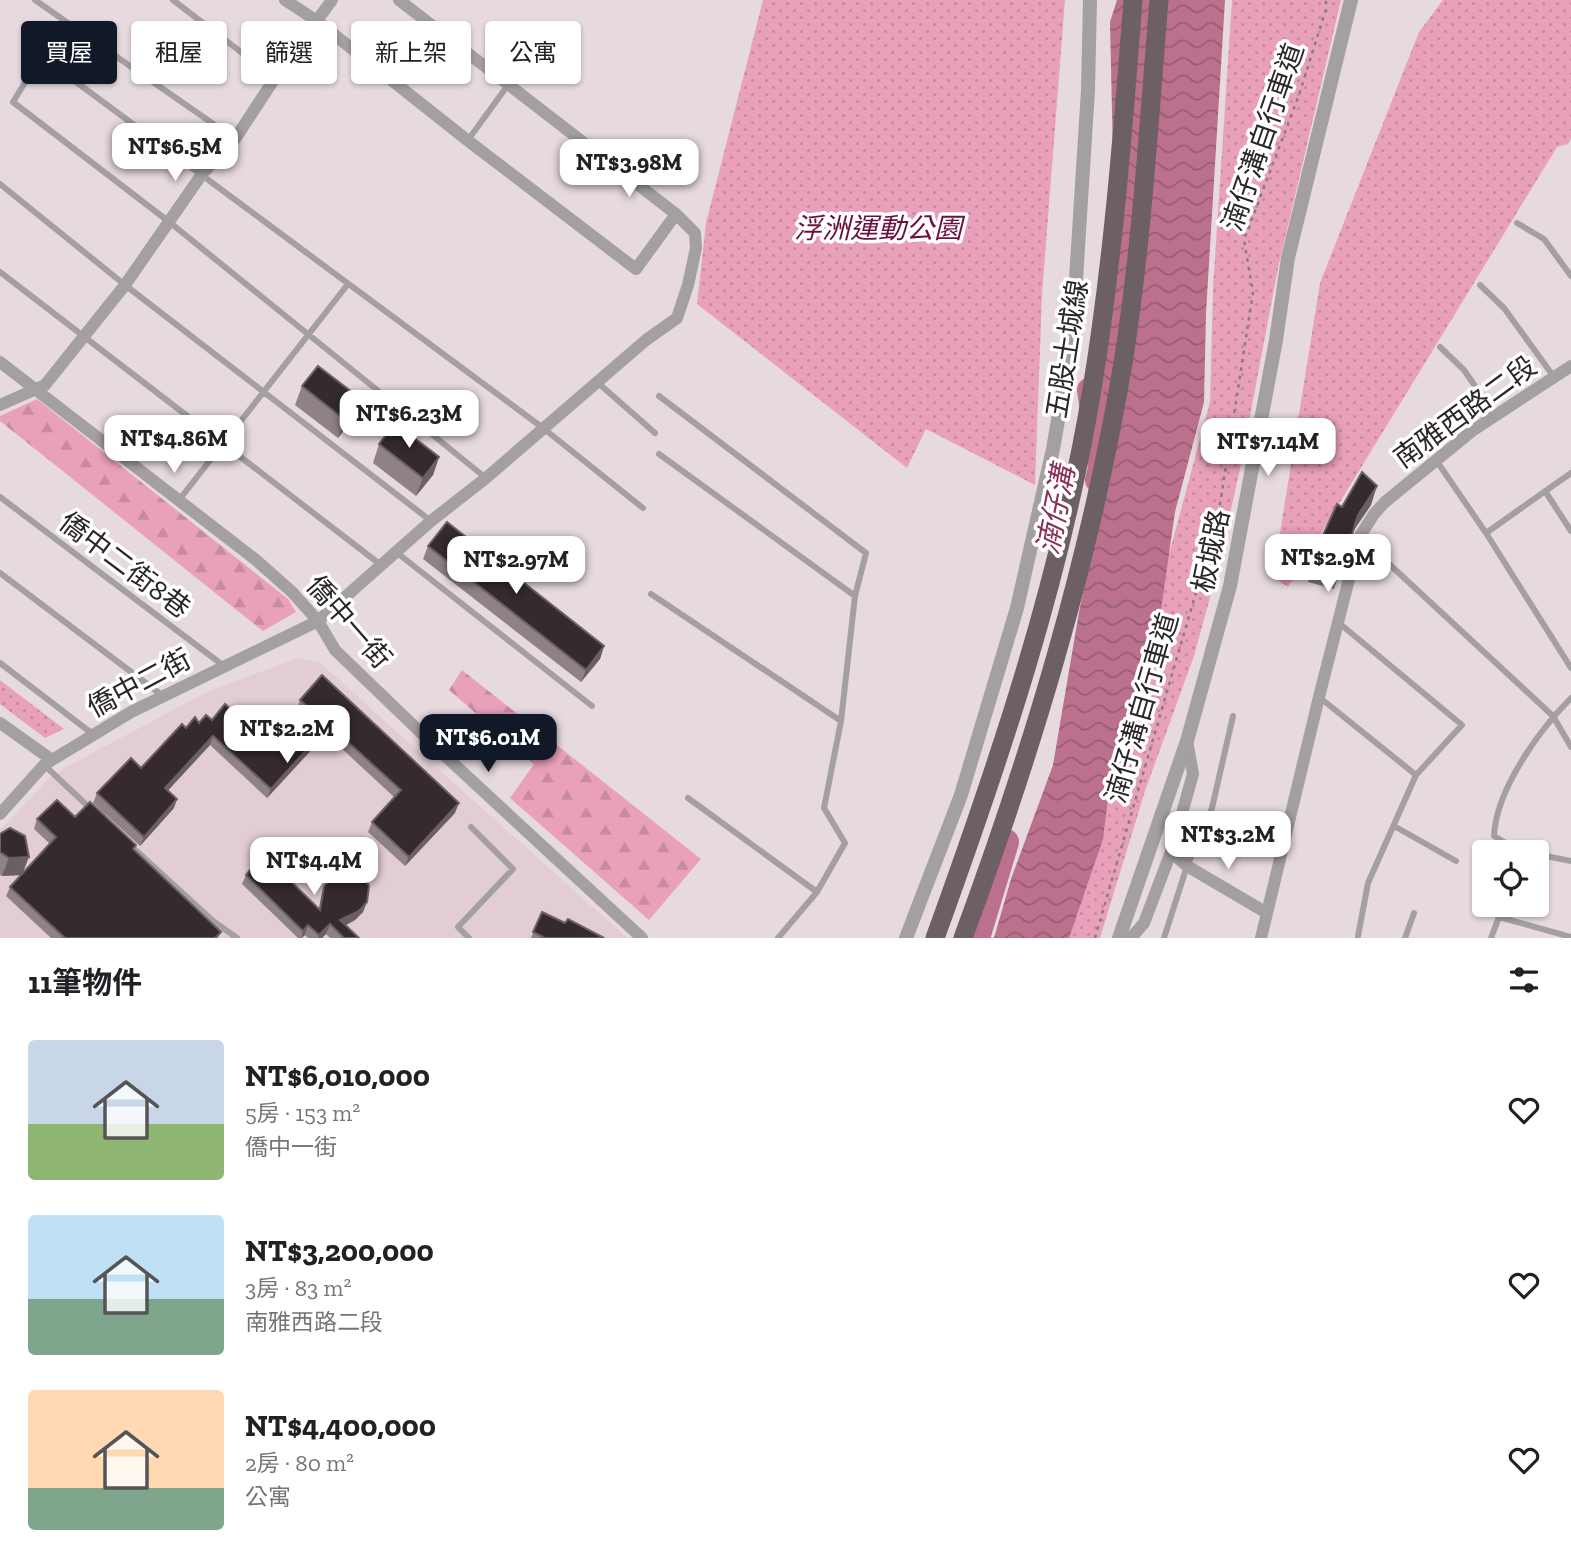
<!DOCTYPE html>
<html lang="zh-TW">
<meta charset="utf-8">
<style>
:root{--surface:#fff;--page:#f2f2f2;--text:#202124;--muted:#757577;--accent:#111827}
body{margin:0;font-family:"Zilla Slab","Noto Sans TC",serif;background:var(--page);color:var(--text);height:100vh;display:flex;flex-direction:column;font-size:26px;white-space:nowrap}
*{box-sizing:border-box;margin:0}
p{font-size:23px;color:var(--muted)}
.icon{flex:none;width:38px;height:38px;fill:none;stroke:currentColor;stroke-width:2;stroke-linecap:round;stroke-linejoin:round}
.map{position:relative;height:938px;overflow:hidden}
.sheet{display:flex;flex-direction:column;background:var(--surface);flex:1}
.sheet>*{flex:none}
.hud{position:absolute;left:21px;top:21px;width:700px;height:63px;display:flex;gap:14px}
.tools{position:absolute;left:1472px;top:840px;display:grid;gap:14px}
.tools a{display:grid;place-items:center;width:77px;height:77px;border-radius:7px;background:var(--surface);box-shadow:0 2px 5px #0004;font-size:35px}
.price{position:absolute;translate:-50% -60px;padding:0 16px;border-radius:14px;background:#fff;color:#222;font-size:23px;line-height:46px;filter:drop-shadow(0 2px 4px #0008)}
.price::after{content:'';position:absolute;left:50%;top:42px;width:21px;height:16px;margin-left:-10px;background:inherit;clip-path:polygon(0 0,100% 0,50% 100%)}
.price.current{background:var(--accent);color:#fff}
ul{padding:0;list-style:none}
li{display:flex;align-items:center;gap:21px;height:175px;padding:0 28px}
li span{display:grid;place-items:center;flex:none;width:196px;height:140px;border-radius:7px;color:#555}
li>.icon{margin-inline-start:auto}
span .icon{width:84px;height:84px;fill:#fffc;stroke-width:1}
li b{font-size:30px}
h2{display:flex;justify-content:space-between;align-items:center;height:84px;padding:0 28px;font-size:30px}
.tag{padding:0 24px;border-radius:7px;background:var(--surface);box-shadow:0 2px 5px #0004;font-size:24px;line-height:63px}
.tag.current{background:var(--accent);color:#fff}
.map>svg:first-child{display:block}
.built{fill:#e2cdd4}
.green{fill:url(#green-dots)}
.forest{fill:url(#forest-firs)}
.water{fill:url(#water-waves)}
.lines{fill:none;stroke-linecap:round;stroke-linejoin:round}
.river{stroke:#bb718d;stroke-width:26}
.path{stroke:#867d80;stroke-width:2.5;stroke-dasharray:3.5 5;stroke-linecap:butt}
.service{stroke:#a49fa0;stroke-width:6}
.minor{stroke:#a49fa0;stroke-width:12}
.tertiary{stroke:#a49fa0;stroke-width:14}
.trunk{stroke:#6c6064;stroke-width:19}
.wall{fill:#8e8286}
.shaded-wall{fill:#6a6064}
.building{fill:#352b2f;stroke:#6a6064;stroke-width:2}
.labels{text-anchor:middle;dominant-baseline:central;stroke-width:7;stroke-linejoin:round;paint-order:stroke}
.street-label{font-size:28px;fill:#2b2628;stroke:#fff}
.park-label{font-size:28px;font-style:italic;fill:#6c103f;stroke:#fff}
.water-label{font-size:30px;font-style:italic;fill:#8b3058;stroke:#fff}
</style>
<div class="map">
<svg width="1571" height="938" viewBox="0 0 1571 938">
<defs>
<pattern id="green-dots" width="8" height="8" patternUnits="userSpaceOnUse" patternTransform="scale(1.75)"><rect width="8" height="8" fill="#e9a1bb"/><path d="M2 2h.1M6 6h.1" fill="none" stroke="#c88aa1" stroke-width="1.8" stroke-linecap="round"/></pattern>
<pattern id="forest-firs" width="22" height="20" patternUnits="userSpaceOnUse" patternTransform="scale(1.75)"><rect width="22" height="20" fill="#e9a1bb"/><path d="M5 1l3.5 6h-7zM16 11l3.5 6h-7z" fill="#c88aa1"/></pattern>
<pattern id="water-waves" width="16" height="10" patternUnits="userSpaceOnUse" patternTransform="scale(1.75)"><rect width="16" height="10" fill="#bb718d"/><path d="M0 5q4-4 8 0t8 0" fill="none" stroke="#985d73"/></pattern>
</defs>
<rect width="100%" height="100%" fill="#e7dade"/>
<path class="built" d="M298 658 319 662 627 938H0V830L46 782 53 775 81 759 209 691Z"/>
<path class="green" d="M763 0H1065L1042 294 1035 485 926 429 907 468 697 304 706 223Z
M1232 0H1341L1278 268 1240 469 1218 568 1194 656 1145 791 1100 938H1057L1144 647 1210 402 1213 288Z
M1443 0H1571V139L1568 144 1557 147 1288 587 1273 577 1320 283 1419 32Z
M0 681V680L64 729 45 738 0 704Z"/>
<path class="forest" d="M37 399 288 599 296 612 263 631 0 421V416Z
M462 670 701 859 649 920 510 798 534 764 449 690Z"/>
<path class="water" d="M1117 0H1225L1206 313 1204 402 1175 512 1161 610 1138 696 1112 766 1103 839 1069 938H994L1011 879 1053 765 1079 612 1099 515V389L1113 158 1110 22Z"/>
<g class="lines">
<path class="river" d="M1090 390 1101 468 1098 480
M977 938 1006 842"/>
<path class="path" d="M1095 938 1218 517 1253 293 1244 240 1299 95 1326 9V0"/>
<path class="service" d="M35 0 235 139
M173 0 275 78
M63 20 13 102 168 221 486 478
M41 56 543 428 643 508
M468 140 508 85 536 53
M0 184 125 285 431 521
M1517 223 1544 239 1571 276
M0 272 381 565
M1480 285 1504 308 1554 377
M1440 347 1464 370 1495 415
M597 382 655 433
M659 396 866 553 855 596 841 721 824 808 845 843 817 892 778 938
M659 454 855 596
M1436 460 1486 533 1571 668
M1545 491 1571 531
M0 497 224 666
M179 500 348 284
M1486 533 1571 473
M1360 537 1553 716 1571 747
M396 552 592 706
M0 573 163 696
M651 594 841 721
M1339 623 1462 725 1416 775
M0 663 94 735
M1319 697 1416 775 1368 883 1358 936
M44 765 91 809
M688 798 817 892
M1394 826 1456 861
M130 845 213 921 237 938
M1516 849 1530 852
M1515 852 1516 849 1494 836C1496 790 1539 730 1571 698
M1536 854 1571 861
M1499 917 1571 937
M469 938 458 927 513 869 471 827
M1164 938 1187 866 1212 808 1233 716
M1405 938 1414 913
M1491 938 1499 917V905"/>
<path class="minor" d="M285 0 317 21 467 140 636 269 676 214
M0 362 256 560 292 592 318 621 335 650 442 753 642 938
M0 405 45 385 125 285 202 174 235 139 275 78 332 0
M0 723 52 760
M0 814 44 765 52 760 131 712 318 621 431 521 486 478 646 340 677 318 688 285 696 248 695 233 676 214 399 0
M1171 852 1187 866 1267 913
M1131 938 1144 923 1171 852 1193 774 1187 741
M1261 938 1319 697 1360 536 1374 514 1385 502 1472 431 1571 366"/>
<path class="tertiary" d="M906 938 961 795 1017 608 1053 449 1068 363 1076 279 1088 90 1090 0
M1119 938 1187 741 1230 586 1276 340 1288 258 1351 0"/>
<path class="trunk" d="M935 938C1000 759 1061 578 1092 389 1113 261 1123 130 1133 0
M963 938C1032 751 1090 560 1123 363 1142 243 1149 121 1159 0"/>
</g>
<path class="wall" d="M302 386 354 417 338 438 295 405Z
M379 444 439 457 433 475 416 496 373 463Z
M1371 505 1353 531 1334 589 1308 582 1322 538Z
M428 546 604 646 600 659 581 682 423 559Z
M300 700 455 813 405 866 368 832 372 822 394 797 326 734 267 798 210 745 168 790 174 808 140 846 93 803 97 793 141 768 186 728 199 723 212 720 270 745 299 712 297 709Z
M75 817 136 845 134 850 221 932 218 938H51L6 896 10 887 21 875 2 876 0 875V835L23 873 50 844 34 829 37 819Z
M246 875 319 908 321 897 324 887 363 912 355 920 346 925 359 938H330L326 934 322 938H308L305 935 302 938H298L242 884Z
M542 912 565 923 604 938H531Z"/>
<path class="shaded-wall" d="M361 399 354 417 338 438 345 420Z
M439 457 433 475 416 496 423 478Z
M1377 486 1371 505 1352 533 1358 515Z
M604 646 600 659 581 682 586 670Z
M329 725 326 734 267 798 271 789Z
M213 736 210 745 162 797 165 788Z
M177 799 174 808 140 846 144 837Z
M459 803 455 813 405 866 409 857Z
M29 857 22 875 2 876 9 858Z
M367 902 363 912 355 920 337 930 340 920Z
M330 924 326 934 322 938H318L319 935Z
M308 925 305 935 301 938 303 931Z"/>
<path class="building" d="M318 366 361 399 345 420 302 386Z
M395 423 439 457 423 478 379 444Z
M1362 472 1377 486 1358 515 1341 571 1314 563 1322 537 1337 504 1342 507Z
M447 522 604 646 586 670 428 546Z
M322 675 459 803 409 857 372 822 401 790 329 725 271 789 213 736 165 788 177 799 144 837 97 793 131 758 141 768 182 724 186 728 195 717 199 723 206 715 212 720 225 704 270 745 306 705 300 700Z
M57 800 75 817 90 802 136 845 133 849 221 932 215 938H65L10 887 56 837 37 819Z
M10 828 25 836 29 857 9 858 0 852V834Z
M263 854 320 910 324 887 335 872 355 869 361 872 369 886 367 902 359 911 340 920 359 938H344L330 924 319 935 308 925 303 931 246 875Z
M542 912 565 923 568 919 604 938H545L533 932Z"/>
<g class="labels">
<g class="street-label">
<text transform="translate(1263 137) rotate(-71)">湳仔溝自行車道</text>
<text transform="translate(1067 349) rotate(-81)">五股土城線</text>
<text transform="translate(1465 412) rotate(-36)">南雅西路二段</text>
<text transform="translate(1211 551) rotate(-78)">板城路</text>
<text transform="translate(125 565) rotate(37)">僑中二街8巷</text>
<text transform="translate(349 622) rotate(49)">僑中一街</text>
<text transform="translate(139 683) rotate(-28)">僑中二街</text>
<text transform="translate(1142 708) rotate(-74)">湳仔溝自行車道</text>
</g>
<g class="park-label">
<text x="878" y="228">浮洲運動公園</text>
</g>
<g class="water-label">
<text transform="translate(1056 510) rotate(-79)">湳仔溝</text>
</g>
</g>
</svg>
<div class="tools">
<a><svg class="icon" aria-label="locate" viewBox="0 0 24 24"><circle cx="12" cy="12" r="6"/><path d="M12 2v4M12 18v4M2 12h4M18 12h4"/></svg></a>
</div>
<b class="price" style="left:175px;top:183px">NT$6.5M</b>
<b class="price" style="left:629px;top:199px">NT$3.98M</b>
<b class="price" style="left:409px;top:450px">NT$6.23M</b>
<b class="price" style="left:174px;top:475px">NT$4.86M</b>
<b class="price" style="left:1268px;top:478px">NT$7.14M</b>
<b class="price" style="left:1328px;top:594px">NT$2.9M</b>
<b class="price" style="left:516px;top:596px">NT$2.97M</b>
<b class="price" style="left:287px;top:765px">NT$2.2M</b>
<b class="price current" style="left:488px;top:774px">NT$6.01M</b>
<b class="price" style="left:1228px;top:871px">NT$3.2M</b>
<b class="price" style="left:314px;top:897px">NT$4.4M</b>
<div class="hud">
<a class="tag current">買屋</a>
<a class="tag">租屋</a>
<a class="tag">篩選</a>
<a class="tag">新上架</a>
<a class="tag">公寓</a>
</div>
</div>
<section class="sheet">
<h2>11筆物件<svg class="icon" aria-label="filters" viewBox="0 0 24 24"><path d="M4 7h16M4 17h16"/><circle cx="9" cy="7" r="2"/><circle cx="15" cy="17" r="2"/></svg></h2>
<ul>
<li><span style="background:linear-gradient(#c9d6e8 60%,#8fb573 0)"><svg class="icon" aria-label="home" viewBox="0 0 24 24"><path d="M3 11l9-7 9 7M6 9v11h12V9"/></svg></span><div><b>NT$6,010,000</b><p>5房 · 153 m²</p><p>僑中一街</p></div><svg class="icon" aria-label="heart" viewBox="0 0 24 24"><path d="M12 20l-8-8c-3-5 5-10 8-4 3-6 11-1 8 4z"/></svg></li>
<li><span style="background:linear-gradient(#bfe0f5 60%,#7fa58c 0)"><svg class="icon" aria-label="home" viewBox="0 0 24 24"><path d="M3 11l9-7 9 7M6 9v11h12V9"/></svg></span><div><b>NT$3,200,000</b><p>3房 · 83 m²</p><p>南雅西路二段</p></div><svg class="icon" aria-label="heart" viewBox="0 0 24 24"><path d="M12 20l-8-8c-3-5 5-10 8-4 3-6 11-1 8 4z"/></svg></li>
<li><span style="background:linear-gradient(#ffd9b3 70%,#7fa58c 0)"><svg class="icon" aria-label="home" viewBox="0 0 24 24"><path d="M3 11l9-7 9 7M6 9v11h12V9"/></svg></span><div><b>NT$4,400,000</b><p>2房 · 80 m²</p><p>公寓</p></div><svg class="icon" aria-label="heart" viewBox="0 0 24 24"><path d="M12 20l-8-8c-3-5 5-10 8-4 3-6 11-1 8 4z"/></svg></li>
</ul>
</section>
